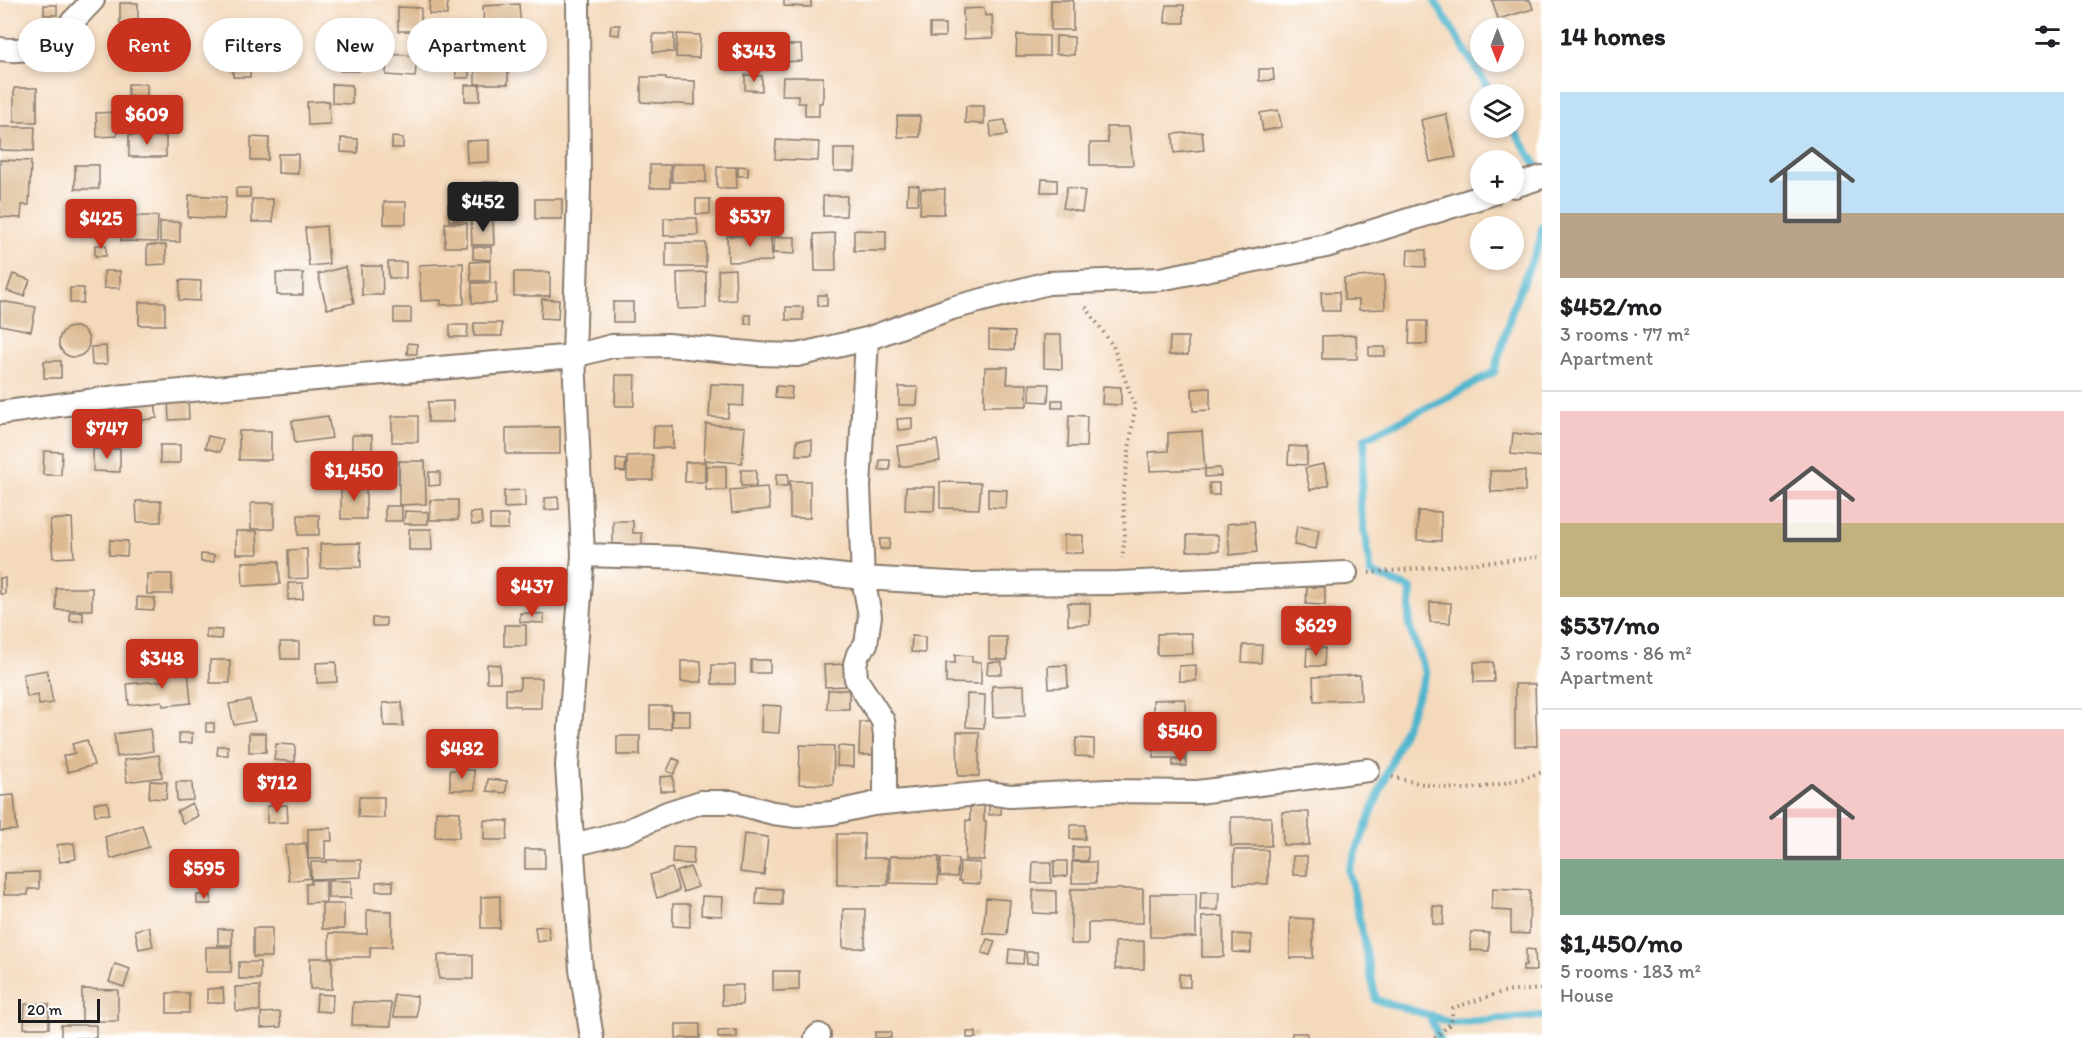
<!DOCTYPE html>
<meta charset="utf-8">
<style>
:root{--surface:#fff;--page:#f2f2f2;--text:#202124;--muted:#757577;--line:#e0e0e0;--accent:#c8321e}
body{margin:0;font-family:Itim,sans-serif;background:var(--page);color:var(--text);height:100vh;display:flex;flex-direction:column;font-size:22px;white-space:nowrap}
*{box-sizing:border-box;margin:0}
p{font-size:20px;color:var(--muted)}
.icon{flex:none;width:33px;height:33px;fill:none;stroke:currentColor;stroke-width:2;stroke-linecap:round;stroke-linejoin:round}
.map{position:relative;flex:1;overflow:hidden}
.side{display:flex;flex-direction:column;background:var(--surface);width:540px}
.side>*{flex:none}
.banner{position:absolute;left:18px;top:18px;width:570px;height:54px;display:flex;gap:12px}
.needle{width:39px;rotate:180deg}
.controls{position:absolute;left:1470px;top:18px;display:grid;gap:12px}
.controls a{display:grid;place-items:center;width:54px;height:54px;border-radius:50%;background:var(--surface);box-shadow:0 3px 9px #0003;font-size:30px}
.scale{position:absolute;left:18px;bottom:15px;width:82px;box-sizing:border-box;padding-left:6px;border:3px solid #1c1c1c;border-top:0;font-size:16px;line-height:21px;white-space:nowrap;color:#1c1c1c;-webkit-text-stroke:4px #fff;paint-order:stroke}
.price{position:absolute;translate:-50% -51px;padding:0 14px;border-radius:6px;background:var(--accent);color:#fff;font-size:20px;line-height:39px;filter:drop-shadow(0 2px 3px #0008)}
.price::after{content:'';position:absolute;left:50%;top:36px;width:18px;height:14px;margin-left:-9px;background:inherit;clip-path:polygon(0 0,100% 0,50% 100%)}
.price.selected{background:#222;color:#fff}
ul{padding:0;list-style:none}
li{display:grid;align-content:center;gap:12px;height:318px;padding:0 18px}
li+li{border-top:2px solid var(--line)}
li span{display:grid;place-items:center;height:186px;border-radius:0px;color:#555}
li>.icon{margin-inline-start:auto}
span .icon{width:108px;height:108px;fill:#fffc;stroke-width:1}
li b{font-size:26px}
h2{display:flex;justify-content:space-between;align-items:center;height:72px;padding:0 18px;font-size:26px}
.chip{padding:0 21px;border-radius:27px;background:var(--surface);box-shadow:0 3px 9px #0003;font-size:21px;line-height:54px}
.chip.selected{background:var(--accent);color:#fff}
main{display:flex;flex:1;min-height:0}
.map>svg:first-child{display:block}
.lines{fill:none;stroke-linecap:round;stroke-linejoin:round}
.stream{stroke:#4fb5cd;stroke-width:8}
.building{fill:#dcb990}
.minor-casing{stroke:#887a6c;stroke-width:26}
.path{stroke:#887a6c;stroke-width:4;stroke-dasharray:1.5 4.5;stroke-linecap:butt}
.minor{stroke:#fff;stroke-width:22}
</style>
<main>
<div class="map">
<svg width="1542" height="1038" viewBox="0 0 1542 1038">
<rect width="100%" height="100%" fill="#fff"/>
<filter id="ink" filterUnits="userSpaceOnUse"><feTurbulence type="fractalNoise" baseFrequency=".0167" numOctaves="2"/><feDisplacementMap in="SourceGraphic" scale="12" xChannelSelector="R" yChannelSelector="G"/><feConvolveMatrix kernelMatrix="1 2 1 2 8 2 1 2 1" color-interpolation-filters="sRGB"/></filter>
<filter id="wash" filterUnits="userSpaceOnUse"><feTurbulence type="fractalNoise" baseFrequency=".008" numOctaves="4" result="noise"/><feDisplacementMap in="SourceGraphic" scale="24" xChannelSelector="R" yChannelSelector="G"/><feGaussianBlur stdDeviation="1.35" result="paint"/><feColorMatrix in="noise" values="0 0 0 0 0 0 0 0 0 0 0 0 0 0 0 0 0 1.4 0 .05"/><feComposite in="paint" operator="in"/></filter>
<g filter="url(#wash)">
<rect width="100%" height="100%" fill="#f4d9bb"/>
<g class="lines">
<path class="stream" d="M1434 0 1492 94
M1513 128 1542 175
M1429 1015 1451 1023 1542 1016
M1439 1038 1429 1015 1376 1000 1349 870 1426 674 1409 626 1411 589 1371 573 1360 504 1365 438 1443 400 1494 372 1514 304 1540 241 1542 227"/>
</g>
<g id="blocks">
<path class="building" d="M430 0H448L447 15 429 14Z
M784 0H811V7L784 6Z
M1051 0H1073V30H1051Z
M1492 0H1530L1533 9 1498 19Z
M120 3H138V23H120Z
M519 4 521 29 484 31 483 6Z
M44 5H57V15H44Z
M1166 5H1184V23H1165Z
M398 7 421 8V31H398Z
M984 8 985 16 992 15 993 38 964 39 963 9Z
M930 24H945V37H930Z
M611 25H620L619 35 610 34Z
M653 34H674V52H653Z
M677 34 700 35 699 58 676 57Z
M1017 35 1049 36V56H1016Z
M1056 36 1074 37V55L1056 54Z
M781 45H801L802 61 781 62Z
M340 47H359V71H340Z
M387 54 417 56 415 77 386 75Z
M475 58H508V84H475Z
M233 59H250V77H233Z
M456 66H469V78H456Z
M1259 69H1273L1274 80 1259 81Z
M745 75 762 76V91L745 90Z
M641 77H666V80L695 81V105L641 102Z
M783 77H823V96L822 103H819V116H805V103H798V95H782Z
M128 84H147V96H128Z
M332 84 352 85V104L332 103Z
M465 85H480V101H465Z
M14 88H37V122H14Z
M130 98H151L150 122 130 121Z
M329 101 330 124 308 125 307 102Z
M966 106H984V124L965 123Z
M1278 110 1282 127 1263 131 1260 113Z
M116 112 117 136 97 137 96 113Z
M1446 114 1456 157 1430 162 1421 120Z
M897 116H920V137H898Z
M1005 120 1007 135 991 137 990 122Z
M0 127H35L34 151 0 150Z
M1107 127H1129L1133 165H1090V143H1108Z
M1202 132 1204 150 1174 153 1173 134Z
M129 135 166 136V157H129Z
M251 137 269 138 268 160H251Z
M392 137 403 138V148H392Z
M341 138 358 139V153L341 152Z
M489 140V162L467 163 466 141Z
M776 140 819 142 818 161 775 159Z
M834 149H856L855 171H834Z
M278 154H298V174L278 173Z
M0 160 31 161 29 205H22L21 218 0 217Z
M672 164H706V182H672Z
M75 165H99V189H75Z
M650 165H670V188H650Z
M738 166 748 167V176H738Z
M717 167H736L737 188H717Z
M1042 179 1057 180V192H1041Z
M482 182H499V191H482Z
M908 185 919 186 918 204H907Z
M1067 187 1085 191 1082 212 1063 208Z
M236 188H250V197H236Z
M921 189H945L944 214H920Z
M483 193 504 194 503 216H482Z
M189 195 226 197 224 219 188 217Z
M823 196H847L846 216H823Z
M252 199H273V222H252Z
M535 199H562V219H535Z
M696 199H710V214H696Z
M384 202H406V224H384Z
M448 205H464L465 220 449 221Z
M762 210V231L720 233 719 212Z
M121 216H158L157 242 121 241Z
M664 218H697L698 235 664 236Z
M493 220 494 245H472L471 221Z
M160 222H180V242H160Z
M445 223H467V247H445Z
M326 226 329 264 309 266 305 228Z
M854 230 886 231V251H854Z
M835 233 836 271H815L814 234Z
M771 235 772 261 728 262 727 236Z
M774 237H795V254L773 253Z
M666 243H706V267H666Z
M95 245H106V256H95Z
M147 245H166V264L147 265Z
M473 247H491V260L473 259Z
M1408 250H1426V267L1407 266Z
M490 261V281H471L470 262Z
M388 262H406V278H389Z
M463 263 464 304 441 305V300L421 301 419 265Z
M361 266H382L383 295H362Z
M345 267 354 303 327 309 318 274Z
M735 269 736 300 719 301 718 270Z
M104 271H120V288H104Z
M514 272H550V296H514Z
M706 272V308L678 309 677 273Z
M276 273H303V295H277Z
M13 274 30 280 24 296 7 291Z
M1384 275 1385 309 1359 310V300H1344V278Z
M180 280 201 281 200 301 179 300Z
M472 283H496V303H472Z
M70 288H84L83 303H70Z
M1321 292H1339L1340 311H1322Z
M818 295H827V306H818Z
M542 299 559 300 558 319 541 318Z
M0 301 36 307 31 331 0 325Z
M139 302H165V325H139Z
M613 302H633V322H613Z
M786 307H803V320H786Z
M394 308H411V323H394Z
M745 315H751V324H745Z
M1410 321H1427V344H1409Z
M474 323H502V336H474Z
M450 325H468L467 337H450Z
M59 342a15 15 0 1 1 30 0a15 15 0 1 1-30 0Z
M989 331 1015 332 1014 350 989 349Z
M1044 335H1061L1062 369 1044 368Z
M1356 335 1357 359H1322V336Z
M1170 337H1188V355H1169Z
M408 343 417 344V354H407Z
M106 346 107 364 92 365 91 347Z
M1369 347H1385V356H1369Z
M44 361H61V378H44Z
M985 367H1008L1007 384H1027V406H984Z
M616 375H635L634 406H615Z
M711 384 744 385 743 406 729 405 728 418 709 417Z
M1030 384H1049L1048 402 1030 401Z
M776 386 792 387 791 399 775 398Z
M1103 386 1121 387V405L1102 404Z
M899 387H918L917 405H899Z
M1210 388V410L1193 411 1192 389Z
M188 399 189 419 169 420 168 400Z
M1052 400H1063V408H1052Z
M453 401V422H428V402Z
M155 402 157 418 129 422 128 406Z
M1069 415 1087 416 1086 447H1068Z
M328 416 332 438 295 443 292 421Z
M392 416H418V442H392Z
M912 418V429L898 430 897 419Z
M706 424 745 427 742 463 704 460Z
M654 426H673V448H653Z
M560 427V454H506V428Z
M239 431H271V460H239Z
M1202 431 1205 469 1150 471 1149 452 1168 451V433Z
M1513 433 1542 436V457L1511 454Z
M352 435H372V453H352Z
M208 436 223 439 220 452 205 448Z
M797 440H812V455H796Z
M937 440 940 461 900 467 897 446Z
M160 445H180V463H160Z
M1289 446 1307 447V465L1288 464Z
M93 449H120V472L93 471Z
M44 451 62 452 61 475H43Z
M653 455V480H627V456Z
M336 459 337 474 321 475 320 460Z
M616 459 626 460 625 472 616 471Z
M880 460H890V470H879Z
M399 461H425L426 504 399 505Z
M685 462H705V482H685Z
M1324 464 1329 485 1310 490 1305 468Z
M706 466H726V490H706Z
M1220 468 1221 476 1205 477V469Z
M741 470H756V486H741Z
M1490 471H1525V491L1491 492Z
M429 472H440V485L429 486Z
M776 474H788V486H776Z
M790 481H810V518H790Z
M940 482 981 483 979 509 940 508Z
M1209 483H1219V495H1210Z
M341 486H366V519H341Z
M767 487 770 509 732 513 730 490Z
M906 487H935L934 511 905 510Z
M988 489 1007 490 1006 508 988 507Z
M525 490V507L504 508V491Z
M558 497 559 509 545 510V498Z
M430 500H458V520H430Z
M136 501H161V522H137Z
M251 503H274V529H251Z
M385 506H402V521H385Z
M405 511 428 512V524H404Z
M1418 511 1441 512V541L1417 540Z
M481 512 482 524 472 525 470 513Z
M298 515H319V535H298Z
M490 515H508V529H490Z
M72 518 74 557 53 558 50 520Z
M613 521H633V533H642V544L613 546Z
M1254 521 1257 552 1230 555 1227 524Z
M1297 526 1319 530 1316 549 1294 545Z
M409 529H431L432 550H409Z
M236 531H257L258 554H236Z
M1064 535H1083V553H1064Z
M1187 535H1218L1219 551H1187Z
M880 539H890L889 549H880Z
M110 540 128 541 127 556 109 555Z
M360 543 361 567 321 568 320 544Z
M307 549 308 578 289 579 288 550Z
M201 554 214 555V562H201Z
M279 561 280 584 243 586 242 562Z
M147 574H172V594H147Z
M0 578H5V594H0Z
M288 583H303V599L288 600Z
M1307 587H1325V605L1306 604Z
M56 588H92V610H56Z
M137 597 155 598 154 610 137 609Z
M1430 602 1451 603 1450 623 1430 622Z
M1068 603H1090V624L1068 625Z
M1325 610H1336V619H1325Z
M70 612H83V621H70Z
M520 613 544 614V623L520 622Z
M372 618H386V626H372Z
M504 625H526V646H504Z
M206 629 222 630 221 639 206 638Z
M1192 633 1193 654 1157 655V634Z
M912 636 925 637V653L911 652Z
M989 637H1007V660L989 659Z
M280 642H299V659H281Z
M1243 645H1262L1261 663 1242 662Z
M1307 648H1325L1324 666H1306Z
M955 655 972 656V662H981V684L946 683V663H955Z
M210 660H230V683H210Z
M751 660H770V673H751Z
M681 661H701L702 682H681Z
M336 662 337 682 317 683 316 663Z
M988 662H1002V674H987Z
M1474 662H1493L1494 682H1474Z
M487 664 500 665V682H487Z
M845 664 846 686 825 687 824 665Z
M712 665H735V684H712Z
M1067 665 1068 687 1049 688 1048 666Z
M1196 665V681H1179V666Z
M47 670 53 703 39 705 38 695 27 697 23 674Z
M188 670 191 703 163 706 162 701 129 705 127 684 161 681 160 672Z
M1360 675 1361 700 1314 701 1313 677Z
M520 678H542L541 708H520V706L506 705V689H520Z
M1515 684H1535L1537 746H1515Z
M1024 685 1025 716 993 717 992 686Z
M828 690H849V709H827Z
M967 694 985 695 984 728 966 727Z
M1185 699 1186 758H1154L1153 700Z
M250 700 255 721 234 725 229 704Z
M402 702 403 726H384L383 703Z
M762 705 781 706 779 733 761 732Z
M650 706H671V729H650Z
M672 711H690V726H672Z
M860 722H878L877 755H859Z
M206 723H214V732H206Z
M150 729 153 751 117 757 114 734Z
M957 732H979V776H958Z
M179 733H192V743H179Z
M249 733H266V752H249Z
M617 736H640V755H617Z
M1076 738 1094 739V757L1075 756Z
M87 740 94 765 68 772 63 756 75 753 72 744Z
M276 744 295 745V762L274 760Z
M800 745 834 746 833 785 799 784Z
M218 746H228V755H217Z
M838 746 854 747V767L837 766Z
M159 755 162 777 127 782 124 760Z
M673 758 680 761 674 774 667 771Z
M1173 760H1186V766H1173Z
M450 770H474L475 790H450Z
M673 776 674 791H660V777Z
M488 779 507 781 506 793 487 791Z
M150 781 167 782 166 799 149 798Z
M176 782H192L193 800 177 801Z
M14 795 17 830 0 831V796Z
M359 797H384V818L358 817Z
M108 802 109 814 95 815 94 803Z
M192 803 198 816 183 824 177 811Z
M287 805 288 822 267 823V806Z
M970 805H984V821H986L984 860H965L966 820 970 821Z
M1001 805V814L989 815V806Z
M436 811 460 812 459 838 435 837Z
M1282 812H1309V845H1283Z
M1231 817H1271V846H1231Z
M484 820 508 821 507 840H484Z
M142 825 149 847 111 859 105 837Z
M1070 825H1085V839H1070Z
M331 828 332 841H325V859H308V829Z
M744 834 768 837 764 875 740 872Z
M837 834H864V858H888V885H837Z
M74 843 76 859 60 862 57 845Z
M306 843 310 878 289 881 285 846Z
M673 847 694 848 693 864 672 863Z
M1073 847H1088V861H1073Z
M525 849H545V869H525Z
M1234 850H1268V884H1234Z
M890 856 939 857 938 884 890 883Z
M1293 856H1307V875H1293Z
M941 858 958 859 957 877 940 876Z
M327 860H361V877L311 879V862H327Z
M1054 861H1067V876L1054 877Z
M960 862 980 863V884L962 883V881H959Z
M1033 862H1051V883H1032Z
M1072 862H1096V883H1072Z
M690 867 698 887 683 892 676 872Z
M672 868 679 891 657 898 650 875Z
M39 872V889H28V895H4V873Z
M311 880H326V902L306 903V884H311Z
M328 881H351V898H328Z
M393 881V891H376V882Z
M757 888 782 889V905L756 904Z
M1493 888 1530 890 1529 934 1511 933V911L1492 910Z
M1071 889H1143V923H1088V944H1071Z
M1033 890 1056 891V914L1033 913Z
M1201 892H1219L1218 910H1200Z
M1150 894H1196V937H1150Z
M197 895H211V904H197Z
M500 896V928H481V897Z
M702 896 723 897 722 916 701 915Z
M986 898 1010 900 1007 935 983 933Z
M322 904H344V929H322Z
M673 904H690V927L673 926Z
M1433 906 1444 907 1443 925 1433 924Z
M843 909H865V948H843Z
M367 910 392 911V947H370V957H329V933L367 934Z
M1223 916 1224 957H1202V917Z
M1290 918 1313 919V958H1290Z
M548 926 550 940 537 942 535 927Z
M149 927 153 946 139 949 135 930Z
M253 928H272V957H253Z
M218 929H232V945H218Z
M1471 932 1489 933V951L1470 950Z
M1233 934 1251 935V953L1233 952Z
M987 939 995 941 990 955 982 953Z
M1144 941V969H1115V942Z
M206 947H231V972H206Z
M1009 949 1024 951 1023 964 1008 963Z
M1526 949 1535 950 1536 971H1523V965H1526Z
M1026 952H1037L1038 964H1027Z
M438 955H473V979H439Z
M310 958H332V989H310Z
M239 962H260V979H239Z
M115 964 130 969 124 987 109 982Z
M773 971H799V990L773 991Z
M1179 974 1190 975V987H1179Z
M722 985H743L742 1005H722Z
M260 986V1011H236L235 987Z
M223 988 224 1003H207V989Z
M82 989 118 990V1021H82Z
M167 993H189V1013H167Z
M317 994 333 995 332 1012 316 1011Z
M394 995 417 996V1017H394Z
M353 1002 391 1003V1026L352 1025Z
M25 1004H49V1028H24Z
M280 1012 281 1027 261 1028V1013Z
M676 1024H700V1038H676Z
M61 1025H96V1038H61Z
M737 1030V1038H718V1031Z
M875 1032H891V1038H875Z
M967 1032H976V1038H967Z
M1292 1033H1307V1038H1292Z"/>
</g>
</g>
<g filter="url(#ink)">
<use href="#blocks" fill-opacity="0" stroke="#887a6c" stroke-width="1.5"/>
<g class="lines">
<g class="minor-casing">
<path id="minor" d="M578 0 579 187 574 356 583 555 567 766 581 969 592 1038
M0 49C47 56 63 31 93 0
M1514 186 1542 177
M867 339 859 487 863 578 870 616 866 644 858 654 855 664 856 679 883 721 885 735V803
M0 413 125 396 574 356 612 346 668 345 758 354 797 355 867 339 952 308 1048 283 1160 279 1326 246 1491 194
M583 555 686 558 863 578 967 584 1118 583 1346 573
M573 845 625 832 667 813 701 802H732L773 813 797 816 832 813 873 804 988 793 1010 796 1107 791 1198 792 1368 770
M816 1038 819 1035"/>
</g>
<path class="path" d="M1086 307 1113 346 1135 407 1123 494 1125 538 1122 558
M1369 573 1542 557
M1392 777C1414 782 1437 788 1461 789 1482 789 1522 780 1542 772
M1435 1038 1451 1023 1453 1008 1502 992 1542 989"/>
<use href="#minor" class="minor"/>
</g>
</g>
</svg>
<div class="controls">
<a><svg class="needle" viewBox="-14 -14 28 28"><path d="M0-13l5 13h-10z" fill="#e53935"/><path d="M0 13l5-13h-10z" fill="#757577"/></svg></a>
<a><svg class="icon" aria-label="layers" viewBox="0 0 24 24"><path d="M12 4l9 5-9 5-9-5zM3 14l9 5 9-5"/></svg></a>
<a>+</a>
<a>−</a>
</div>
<div class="scale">20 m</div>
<b class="price" style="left:754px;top:83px">$343</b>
<b class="price" style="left:147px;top:146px">$609</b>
<b class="price selected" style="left:483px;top:233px">$452</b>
<b class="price" style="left:750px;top:248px">$537</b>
<b class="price" style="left:101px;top:250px">$425</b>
<b class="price" style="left:107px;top:460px">$747</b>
<b class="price" style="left:354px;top:502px">$1,450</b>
<b class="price" style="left:532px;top:618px">$437</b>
<b class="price" style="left:1316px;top:657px">$629</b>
<b class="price" style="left:162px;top:690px">$348</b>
<b class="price" style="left:1180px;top:763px">$540</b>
<b class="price" style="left:462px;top:780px">$482</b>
<b class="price" style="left:277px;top:814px">$712</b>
<b class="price" style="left:204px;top:900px">$595</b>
<div class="banner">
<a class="chip">Buy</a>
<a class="chip selected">Rent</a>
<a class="chip">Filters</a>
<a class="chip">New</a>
<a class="chip">Apartment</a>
</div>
</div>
<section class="side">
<h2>14 homes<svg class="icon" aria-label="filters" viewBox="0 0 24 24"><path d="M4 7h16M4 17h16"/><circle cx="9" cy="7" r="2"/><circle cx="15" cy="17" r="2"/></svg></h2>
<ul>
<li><span style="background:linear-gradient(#bfe0f5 65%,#b9a48a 0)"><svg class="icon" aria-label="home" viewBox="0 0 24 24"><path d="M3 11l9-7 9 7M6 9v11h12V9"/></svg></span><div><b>$452/mo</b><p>3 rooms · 77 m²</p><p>Apartment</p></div></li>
<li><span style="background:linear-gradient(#f6c9c9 60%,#c2b280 0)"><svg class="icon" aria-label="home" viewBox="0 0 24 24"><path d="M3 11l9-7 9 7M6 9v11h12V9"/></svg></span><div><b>$537/mo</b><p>3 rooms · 86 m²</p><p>Apartment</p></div></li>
<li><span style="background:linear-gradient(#f6c9c9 70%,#7fa58c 0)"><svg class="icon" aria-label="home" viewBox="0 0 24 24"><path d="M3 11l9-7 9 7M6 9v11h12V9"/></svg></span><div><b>$1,450/mo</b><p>5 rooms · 183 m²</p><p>House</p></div></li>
</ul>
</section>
</main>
